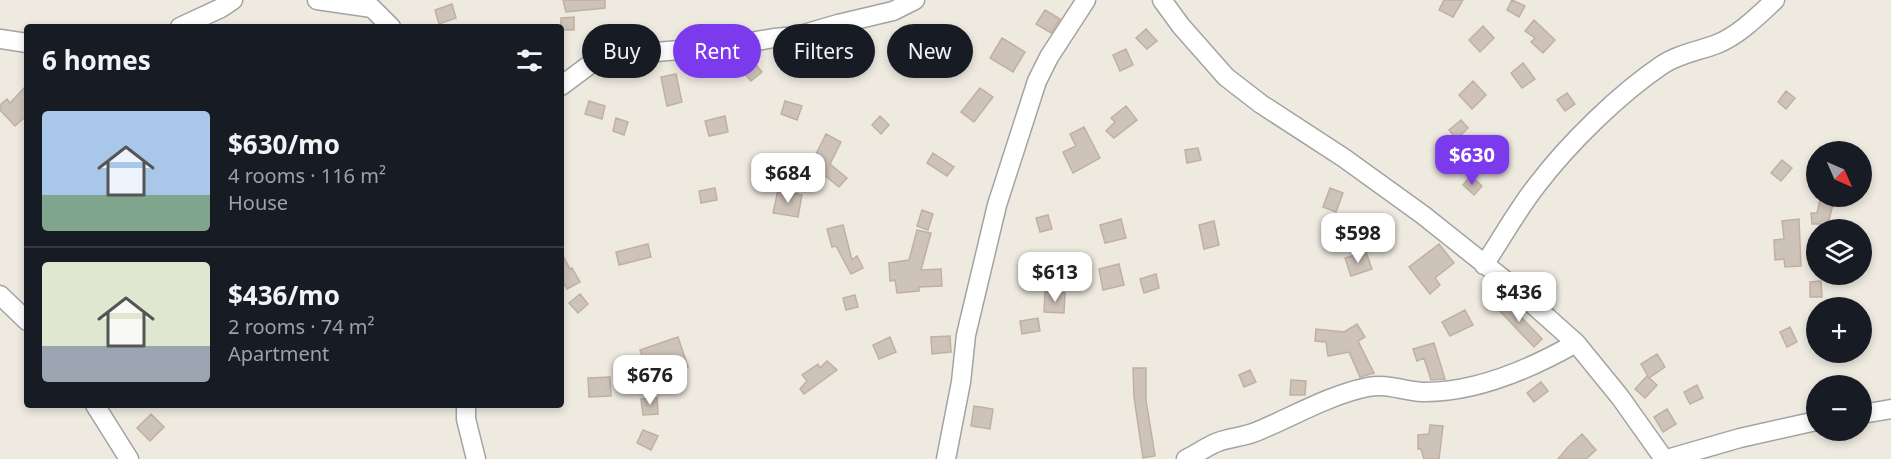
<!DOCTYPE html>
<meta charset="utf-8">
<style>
:root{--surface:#171b24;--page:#20242c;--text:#f1f3f6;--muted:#9ea1a6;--line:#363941;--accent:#7c3aed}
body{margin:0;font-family:"Noto Sans",sans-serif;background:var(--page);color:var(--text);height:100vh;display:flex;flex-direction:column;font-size:22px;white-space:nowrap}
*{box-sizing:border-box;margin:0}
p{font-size:20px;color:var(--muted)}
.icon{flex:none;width:33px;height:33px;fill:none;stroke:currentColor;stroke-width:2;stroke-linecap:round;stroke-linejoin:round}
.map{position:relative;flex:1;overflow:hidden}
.sheet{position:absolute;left:24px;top:24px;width:540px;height:384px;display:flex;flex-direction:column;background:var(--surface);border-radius:6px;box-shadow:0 3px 9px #0003}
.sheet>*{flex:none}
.top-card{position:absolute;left:582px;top:24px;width:570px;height:54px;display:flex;gap:12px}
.needle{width:39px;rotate:135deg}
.controls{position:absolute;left:1806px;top:141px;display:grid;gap:12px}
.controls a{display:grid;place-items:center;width:66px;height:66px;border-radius:50%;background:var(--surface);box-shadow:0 3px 9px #0003;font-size:30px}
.price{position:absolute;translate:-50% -51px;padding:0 14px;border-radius:12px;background:#fff;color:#222;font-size:20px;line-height:39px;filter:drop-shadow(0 2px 3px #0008)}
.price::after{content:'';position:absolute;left:50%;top:36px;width:18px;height:14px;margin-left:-9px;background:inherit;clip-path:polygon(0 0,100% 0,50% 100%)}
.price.selected{background:var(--accent);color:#fff}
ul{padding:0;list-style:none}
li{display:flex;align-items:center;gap:18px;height:150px;padding:0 18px}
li+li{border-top:2px solid var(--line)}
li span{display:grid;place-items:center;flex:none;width:168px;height:120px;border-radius:6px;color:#555}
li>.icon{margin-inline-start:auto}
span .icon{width:72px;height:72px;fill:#fffc;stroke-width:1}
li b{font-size:26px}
h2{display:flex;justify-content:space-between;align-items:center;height:72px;padding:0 18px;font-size:26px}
.pill{padding:0 21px;border-radius:27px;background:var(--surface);box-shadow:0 3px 9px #0003;font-size:21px;line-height:54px}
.pill.selected{background:var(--accent);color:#fff}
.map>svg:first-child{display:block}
.building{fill:#cec3b9;stroke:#c1b0a1;stroke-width:1.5}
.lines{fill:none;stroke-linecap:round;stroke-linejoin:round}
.minor-casing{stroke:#a3a3a3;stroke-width:21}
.minor{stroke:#fff;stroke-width:18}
</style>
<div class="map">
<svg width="1891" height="459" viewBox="0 0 1891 459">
<rect width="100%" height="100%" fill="#eeeae0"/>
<path class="building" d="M563 0H605V8L566 12Z
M1444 0H1463L1453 17 1439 10Z
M1512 0 1525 6 1519 17 1507 10Z
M452 4 456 18 439 24 435 10Z
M1045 10 1060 19 1051 33 1036 24Z
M574 17V30H561V18Z
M1534 20 1555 40 1543 53 1531 42 1535 38 1525 31Z
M1483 26 1494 38 1480 52 1469 40Z
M1146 29 1157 41 1147 49 1136 38Z
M1002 38 1025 52 1013 72 990 58Z
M1126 49 1133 65 1120 71 1113 55Z
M750 58 762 72 751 81 739 67Z
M1523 63 1535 79 1522 88 1511 73Z
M676 74 682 102 667 106 661 77Z
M1473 81 1486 95 1472 109 1459 95Z
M27 85V115L15 126 0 110V105L7 99 10 103Z
M980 88 993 97 974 122 961 112Z
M1786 91 1795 98 1786 109 1778 102Z
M1567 93 1575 104 1565 111 1557 100Z
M589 101 605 106 602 119 585 114Z
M785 101 802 106 797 120 781 114Z
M1126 106 1137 120 1114 138 1106 131 1115 122 1111 118Z
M725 116 728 132 709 136 705 121Z
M880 116 889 125 881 134 872 125Z
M616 118 628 122 624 135 613 131Z
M1461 120 1468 128 1457 139 1449 130Z
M1084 127 1100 158 1073 173 1063 152 1076 146 1070 134Z
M826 134 841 142 830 164 847 178 839 187 811 164Z
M1198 148 1201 160 1187 163 1185 150Z
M933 153 954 167 947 176 927 163Z
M1782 160 1792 168 1781 181 1771 173Z
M1471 176 1482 186 1474 195 1463 185Z
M715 188 717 200 701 203 699 191Z
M1330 188 1343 193 1336 212 1323 207Z
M778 190 802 195 798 217 773 213Z
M1821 196H1835L1828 224H1812L1811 213H1817Z
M922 210 933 214 928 230 917 226Z
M1048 215 1052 229 1040 232 1036 218Z
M1121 219 1126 238 1105 243 1100 225Z
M1799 219 1801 266 1785 267 1784 259 1775 260 1774 240 1784 239 1782 221Z
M1214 221 1219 245 1204 249 1199 225Z
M843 225 852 260 857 256 863 268 851 274 836 246 832 247 827 229Z
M917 230 931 233 921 270 941 269 942 286 919 287V291L897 293 895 280 890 281 889 263 909 260Z
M648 244 651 257 619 265 616 252Z
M1439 244 1454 263 1435 278 1440 285 1430 294 1409 267Z
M561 252 570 269 572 268 580 282 567 289 561 278Z
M1366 252 1372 269 1351 276 1345 258Z
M1119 264 1124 285 1103 290 1099 269Z
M1156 274 1159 288 1144 293 1140 279Z
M1821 281 1822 297H1810V282Z
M1045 292 1065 293 1064 313 1044 312Z
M580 294 588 304 578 313 569 303Z
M855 295 858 307 846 310 843 298Z
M1505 300 1542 339 1534 347 1496 307Z
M1465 310 1473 325 1450 336 1442 322Z
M1038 318 1040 331 1022 334 1020 321Z
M1357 324 1365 337 1358 341 1374 373 1360 377 1349 352 1328 356 1326 342 1315 341 1316 329 1344 332Z
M1790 327 1797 342 1787 347 1780 332Z
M950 336 951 352 932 354 931 337Z
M678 337 688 367 660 377 657 369 648 372 640 350Z
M890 337 896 352 879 359 873 345Z
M1434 343 1445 379 1431 380 1424 358 1417 361 1413 349Z
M1657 354 1665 367 1649 378 1641 364Z
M827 361 837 370 804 394 800 389 807 381 802 375 818 364 820 368Z
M1133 368H1146V400L1155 456 1143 458 1134 397Z
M1250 370 1256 382 1244 387 1239 375Z
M1647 376 1657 385 1645 398 1635 389Z
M610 377 611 396 589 397 588 378Z
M1291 380 1306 381 1305 395H1290Z
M1541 382 1548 391 1534 402 1527 393Z
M1697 385 1703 398 1690 404 1684 392Z
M657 398 658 414 643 415 641 399Z
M974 406 993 409 990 429 971 426Z
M1667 409 1676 424 1663 432 1654 417Z
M151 414 164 427 150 441 137 428Z
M1430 425 1443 426 1439 459H1424L1421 449H1418V435L1429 434Z
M643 430 658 436 651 450 637 443Z
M1582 434 1596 450 1586 459H1558L1568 447Z"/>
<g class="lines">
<g class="minor-casing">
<path id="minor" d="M317 0 372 8 391 27
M1162 0 1181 26 1226 77 1261 104 1344 158 1423 215 1511 285 1576 343 1620 397 1664 459
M180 27 221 8 233 0
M0 39 27 43
M561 86 596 60 608 56 728 46 774 38 797 36 838 24 893 11 915 0
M1484 265C1502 238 1518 209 1537 185 1569 143 1619 94 1662 65 1678 54 1699 51 1717 44 1738 36 1759 15 1775 0
M0 295 27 321
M95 405 129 459
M466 405V419L476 459
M1862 414 1891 409
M946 459 961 382 966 335 997 205 1037 81 1049 57 1086 0
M1186 459C1197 454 1207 446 1218 442 1231 437 1245 437 1258 431 1294 416 1329 395 1368 387 1387 383 1403 391 1422 392 1474 393 1532 368 1576 343
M1667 459 1740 438 1816 421"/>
</g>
<use href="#minor" class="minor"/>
</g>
</svg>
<div class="controls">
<a><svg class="needle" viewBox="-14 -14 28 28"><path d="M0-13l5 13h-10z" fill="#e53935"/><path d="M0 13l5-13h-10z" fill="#9ea1a6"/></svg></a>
<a><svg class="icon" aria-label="layers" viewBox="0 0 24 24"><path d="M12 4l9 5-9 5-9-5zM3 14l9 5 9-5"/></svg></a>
<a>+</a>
<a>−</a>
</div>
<b class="price selected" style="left:1472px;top:186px">$630</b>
<b class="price" style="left:788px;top:204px">$684</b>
<b class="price" style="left:1358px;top:264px">$598</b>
<b class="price" style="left:1055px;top:303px">$613</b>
<b class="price" style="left:1519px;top:323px">$436</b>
<b class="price" style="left:650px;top:406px">$676</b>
<div class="top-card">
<a class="pill">Buy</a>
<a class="pill selected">Rent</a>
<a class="pill">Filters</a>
<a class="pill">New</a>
</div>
<section class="sheet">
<h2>6 homes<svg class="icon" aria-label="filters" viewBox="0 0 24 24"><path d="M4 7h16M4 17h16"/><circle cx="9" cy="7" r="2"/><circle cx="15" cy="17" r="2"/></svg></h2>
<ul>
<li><span style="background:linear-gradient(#a9c7e8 70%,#7fa58c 0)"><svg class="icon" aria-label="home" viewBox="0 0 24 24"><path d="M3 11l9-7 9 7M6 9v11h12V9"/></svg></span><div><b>$630/mo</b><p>4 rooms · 116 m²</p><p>House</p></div></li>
<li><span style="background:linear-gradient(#dfe7d0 70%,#9aa5b1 0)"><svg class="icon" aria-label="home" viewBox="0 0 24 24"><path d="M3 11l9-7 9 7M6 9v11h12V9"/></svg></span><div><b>$436/mo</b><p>2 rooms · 74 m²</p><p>Apartment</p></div></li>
</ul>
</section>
</div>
